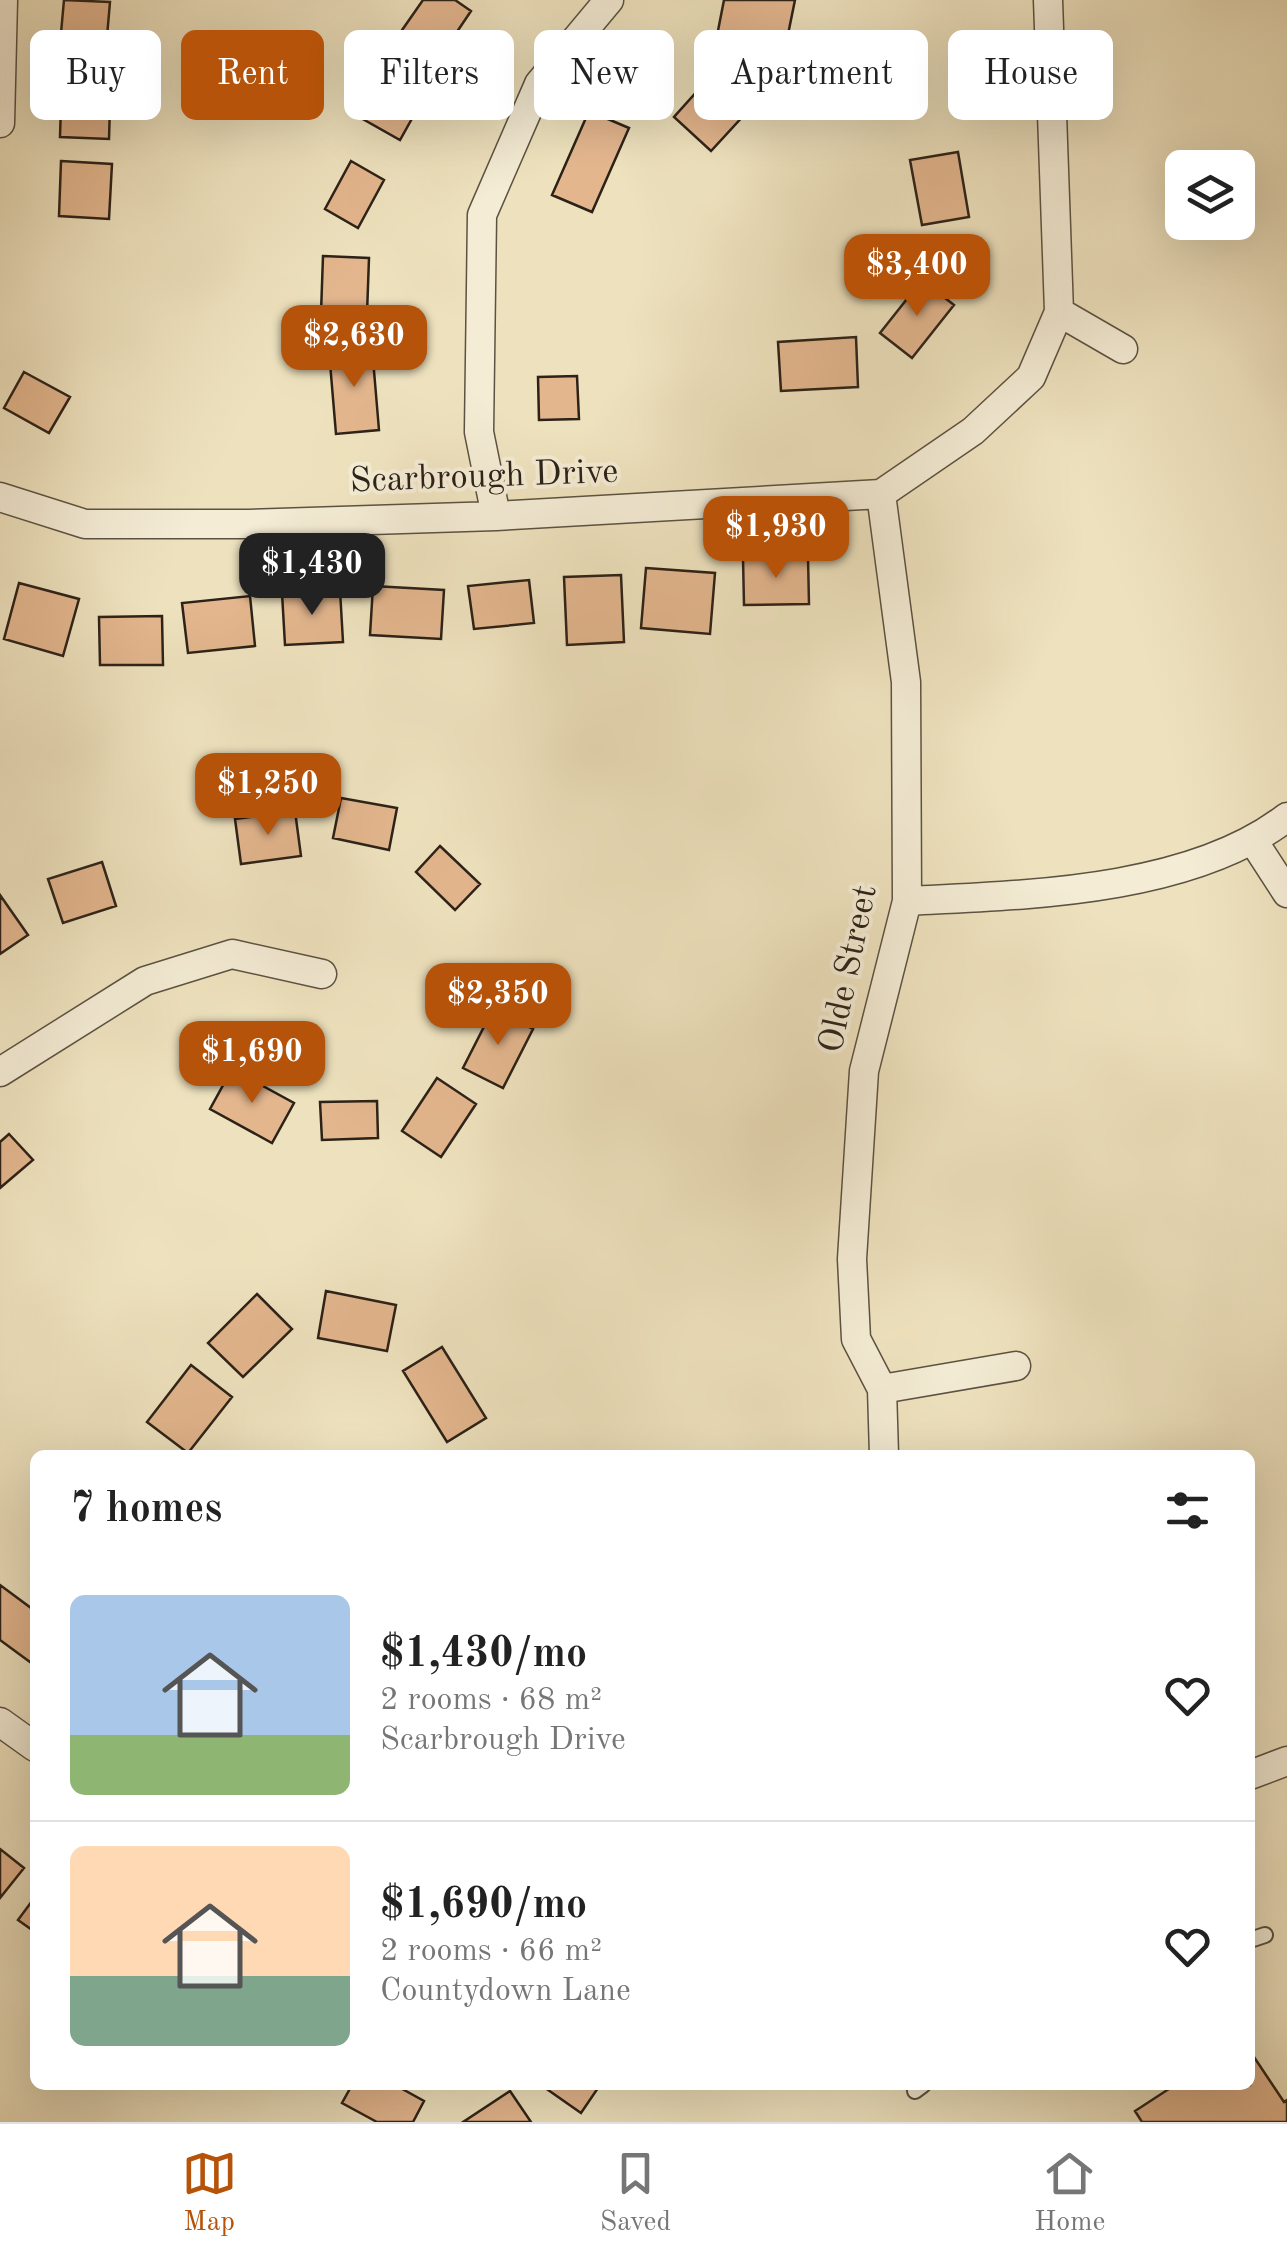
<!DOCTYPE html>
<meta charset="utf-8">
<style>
:root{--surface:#fff;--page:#f6f6f6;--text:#222;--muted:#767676;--line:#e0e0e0;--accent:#b45309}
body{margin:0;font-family:"Old Standard TT",serif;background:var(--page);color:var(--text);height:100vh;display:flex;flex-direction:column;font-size:38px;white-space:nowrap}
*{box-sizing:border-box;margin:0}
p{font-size:32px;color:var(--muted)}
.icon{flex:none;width:55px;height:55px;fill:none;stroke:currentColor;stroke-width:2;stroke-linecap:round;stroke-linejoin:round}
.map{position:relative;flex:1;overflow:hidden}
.details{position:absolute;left:30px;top:1450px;width:1225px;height:640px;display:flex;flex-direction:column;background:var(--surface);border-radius:15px;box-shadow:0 10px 40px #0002}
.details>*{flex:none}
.guide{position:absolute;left:30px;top:30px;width:1228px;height:90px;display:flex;gap:20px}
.buttons{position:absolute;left:1165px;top:150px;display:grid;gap:20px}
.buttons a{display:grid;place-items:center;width:90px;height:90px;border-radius:15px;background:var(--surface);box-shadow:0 10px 40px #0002;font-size:50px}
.price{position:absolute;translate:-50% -85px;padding:0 22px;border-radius:20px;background:var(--accent);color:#fff;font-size:32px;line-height:65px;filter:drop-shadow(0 2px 5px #0008)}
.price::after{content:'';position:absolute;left:50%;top:60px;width:30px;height:22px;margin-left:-15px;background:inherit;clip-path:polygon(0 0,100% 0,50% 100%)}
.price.on{background:#222;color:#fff}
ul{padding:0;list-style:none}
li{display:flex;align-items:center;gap:30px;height:250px;padding:0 40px}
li+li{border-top:2px solid var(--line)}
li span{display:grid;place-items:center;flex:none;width:280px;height:200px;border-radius:15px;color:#555}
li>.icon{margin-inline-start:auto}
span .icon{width:120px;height:120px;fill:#fffc;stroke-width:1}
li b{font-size:42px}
h2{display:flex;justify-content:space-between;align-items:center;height:120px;padding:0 40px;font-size:42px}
.chip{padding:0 35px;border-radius:15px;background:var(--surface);box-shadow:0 10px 40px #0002;font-size:35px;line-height:90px}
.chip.on{background:var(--accent);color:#fff}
.menu{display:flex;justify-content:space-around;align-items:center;height:140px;border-top:2px solid var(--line);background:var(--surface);font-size:28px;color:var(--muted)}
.menu a{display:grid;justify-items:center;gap:5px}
.menu .on{color:var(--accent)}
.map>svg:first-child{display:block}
.building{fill:#e3b68e;stroke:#2c2218;stroke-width:2.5}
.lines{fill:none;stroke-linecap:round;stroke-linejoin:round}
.service-casing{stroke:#5c5242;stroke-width:18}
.minor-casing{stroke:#5c5242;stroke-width:31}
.service{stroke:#f4ecd5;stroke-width:14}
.minor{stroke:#f4ecd5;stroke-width:28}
.labels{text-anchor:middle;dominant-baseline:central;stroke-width:8;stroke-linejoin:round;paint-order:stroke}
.street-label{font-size:35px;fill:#2c2218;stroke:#f4ecd5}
</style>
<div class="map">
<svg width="1287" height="2122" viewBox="0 0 1287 2122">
<rect width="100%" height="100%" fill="#eee2be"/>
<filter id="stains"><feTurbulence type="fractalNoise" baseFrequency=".002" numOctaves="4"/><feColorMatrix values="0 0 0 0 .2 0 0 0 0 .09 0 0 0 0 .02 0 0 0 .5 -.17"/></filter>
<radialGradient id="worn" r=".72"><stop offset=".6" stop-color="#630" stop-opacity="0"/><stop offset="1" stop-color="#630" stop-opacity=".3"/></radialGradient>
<path class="building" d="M64 0 110 2 106 48 60 44Z
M423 0H455L471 11 438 60 400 33Z
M724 0H795L783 59 715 46Z
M395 57 434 79 400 140 361 118Z
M718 68 756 102 711 151 674 117Z
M62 71 111 72 109 139 60 137Z
M589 111 629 128 592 212 552 195Z
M958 152 969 217 922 225 910 160Z
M61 161 112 164 109 219 59 216Z
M351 161 384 180 358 228 325 209Z
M323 256 369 258 367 314 321 313Z
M922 280 954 305 912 358 880 333Z
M856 337 858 387 781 391 778 342Z
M372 347 379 430 336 434 329 351Z
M24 372 70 397 49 433 4 408Z
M577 376 579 419 539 420 538 377Z
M808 557 809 604 744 605 743 558Z
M646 568 715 573 710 634 641 628Z
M621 575 624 642 567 645 564 577Z
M529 580 534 623 474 629 468 586Z
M19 583 79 599 63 656 4 639Z
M373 586 444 590 441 639 370 635Z
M340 590 343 642 285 645 282 593Z
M250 596 255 646 188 653 182 603Z
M162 616 163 665H100L99 617Z
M341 798 397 808 389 850 333 838Z
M295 811 301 856 241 864 235 819Z
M440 846 480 884 455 910 416 872Z
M102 862 116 906 63 923 48 879Z
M0 895 28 935 0 954Z
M493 1009 533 1029 503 1088 463 1068Z
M232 1069 294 1103 272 1143 210 1109Z
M437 1078 476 1104 441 1157 402 1131Z
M377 1101 378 1138 322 1140 320 1102Z
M9 1134 33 1160 0 1188V1142Z
M326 1291 396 1305 387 1351 318 1338Z
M257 1294 292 1329 243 1377 208 1343Z
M442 1347 486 1418 447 1442 403 1371Z
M191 1365 232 1397 188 1453 147 1422Z
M0 1585 35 1611V1656L30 1662 0 1640Z
M0 1849 24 1868 0 1898Z
M35 1897V1932L18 1920Z
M1250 2051 1284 2102 1287 2100V2122H1142L1135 2111 1175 2085H1250Z
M352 2085H395L424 2101 413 2122H377L342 2103Z
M541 2085H600L581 2113Z
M510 2091 531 2122H463Z"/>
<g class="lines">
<g class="service-casing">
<path id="service" d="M1250 1940 1265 1935
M915 2091 923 2085"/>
</g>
<g class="minor-casing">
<path id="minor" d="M0 123 3 0
M1059 312 1123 349
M881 494 906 682 907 901 864 1071 852 1259 856 1339 882 1389 884 1455
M0 497 85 524H249L496 516 881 494 973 431 1031 377 1059 312 1048 0
M496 516 479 432 482 215 539 84 609 0
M1254 842 1287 893
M907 901C1026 895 1190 892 1287 817
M0 1072 145 981 232 954 322 974
M882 1389 1016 1366
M0 1722 35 1747
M1250 1775 1287 1761"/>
</g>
<use href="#service" class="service"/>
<use href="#minor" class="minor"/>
</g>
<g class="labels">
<g class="street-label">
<text transform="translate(484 477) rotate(-2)">Scarbrough Drive</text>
<text transform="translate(849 969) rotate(-78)">Olde Street</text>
</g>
</g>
<rect width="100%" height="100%" filter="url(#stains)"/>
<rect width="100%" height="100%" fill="url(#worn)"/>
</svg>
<div class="buttons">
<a><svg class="icon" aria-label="layers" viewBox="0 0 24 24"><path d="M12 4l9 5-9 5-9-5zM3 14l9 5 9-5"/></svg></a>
</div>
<b class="price" style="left:917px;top:319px">$3,400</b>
<b class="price" style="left:354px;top:390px">$2,630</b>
<b class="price" style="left:776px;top:581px">$1,930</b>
<b class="price on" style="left:312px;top:618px">$1,430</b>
<b class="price" style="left:268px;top:838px">$1,250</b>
<b class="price" style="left:498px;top:1048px">$2,350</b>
<b class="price" style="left:252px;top:1106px">$1,690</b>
<div class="guide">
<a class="chip">Buy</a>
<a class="chip on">Rent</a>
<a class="chip">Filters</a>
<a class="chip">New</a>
<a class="chip">Apartment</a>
<a class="chip">House</a>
</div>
<section class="details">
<h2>7 homes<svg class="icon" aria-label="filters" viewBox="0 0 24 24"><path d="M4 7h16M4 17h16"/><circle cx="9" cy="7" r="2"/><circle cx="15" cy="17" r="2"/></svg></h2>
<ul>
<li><span style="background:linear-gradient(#a9c7e8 70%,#8fb573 0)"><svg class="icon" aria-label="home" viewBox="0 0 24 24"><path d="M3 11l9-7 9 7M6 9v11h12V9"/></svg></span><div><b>$1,430/mo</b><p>2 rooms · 68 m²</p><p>Scarbrough Drive</p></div><svg class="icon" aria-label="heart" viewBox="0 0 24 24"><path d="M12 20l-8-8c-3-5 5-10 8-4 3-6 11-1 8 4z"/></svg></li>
<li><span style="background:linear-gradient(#ffd9b3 65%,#7fa58c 0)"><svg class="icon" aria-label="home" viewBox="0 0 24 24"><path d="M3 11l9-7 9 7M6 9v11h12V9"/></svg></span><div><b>$1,690/mo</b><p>2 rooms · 66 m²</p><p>Countydown Lane</p></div><svg class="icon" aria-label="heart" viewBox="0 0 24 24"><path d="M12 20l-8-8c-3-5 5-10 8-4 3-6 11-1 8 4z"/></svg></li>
</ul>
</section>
</div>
<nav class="menu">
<a class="on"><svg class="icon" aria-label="map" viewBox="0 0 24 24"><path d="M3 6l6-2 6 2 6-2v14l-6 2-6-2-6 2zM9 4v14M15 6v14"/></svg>Map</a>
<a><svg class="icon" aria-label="saved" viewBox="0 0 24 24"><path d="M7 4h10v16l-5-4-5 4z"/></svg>Saved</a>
<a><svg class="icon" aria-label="home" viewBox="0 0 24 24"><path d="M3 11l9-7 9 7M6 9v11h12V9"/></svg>Home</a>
</nav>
